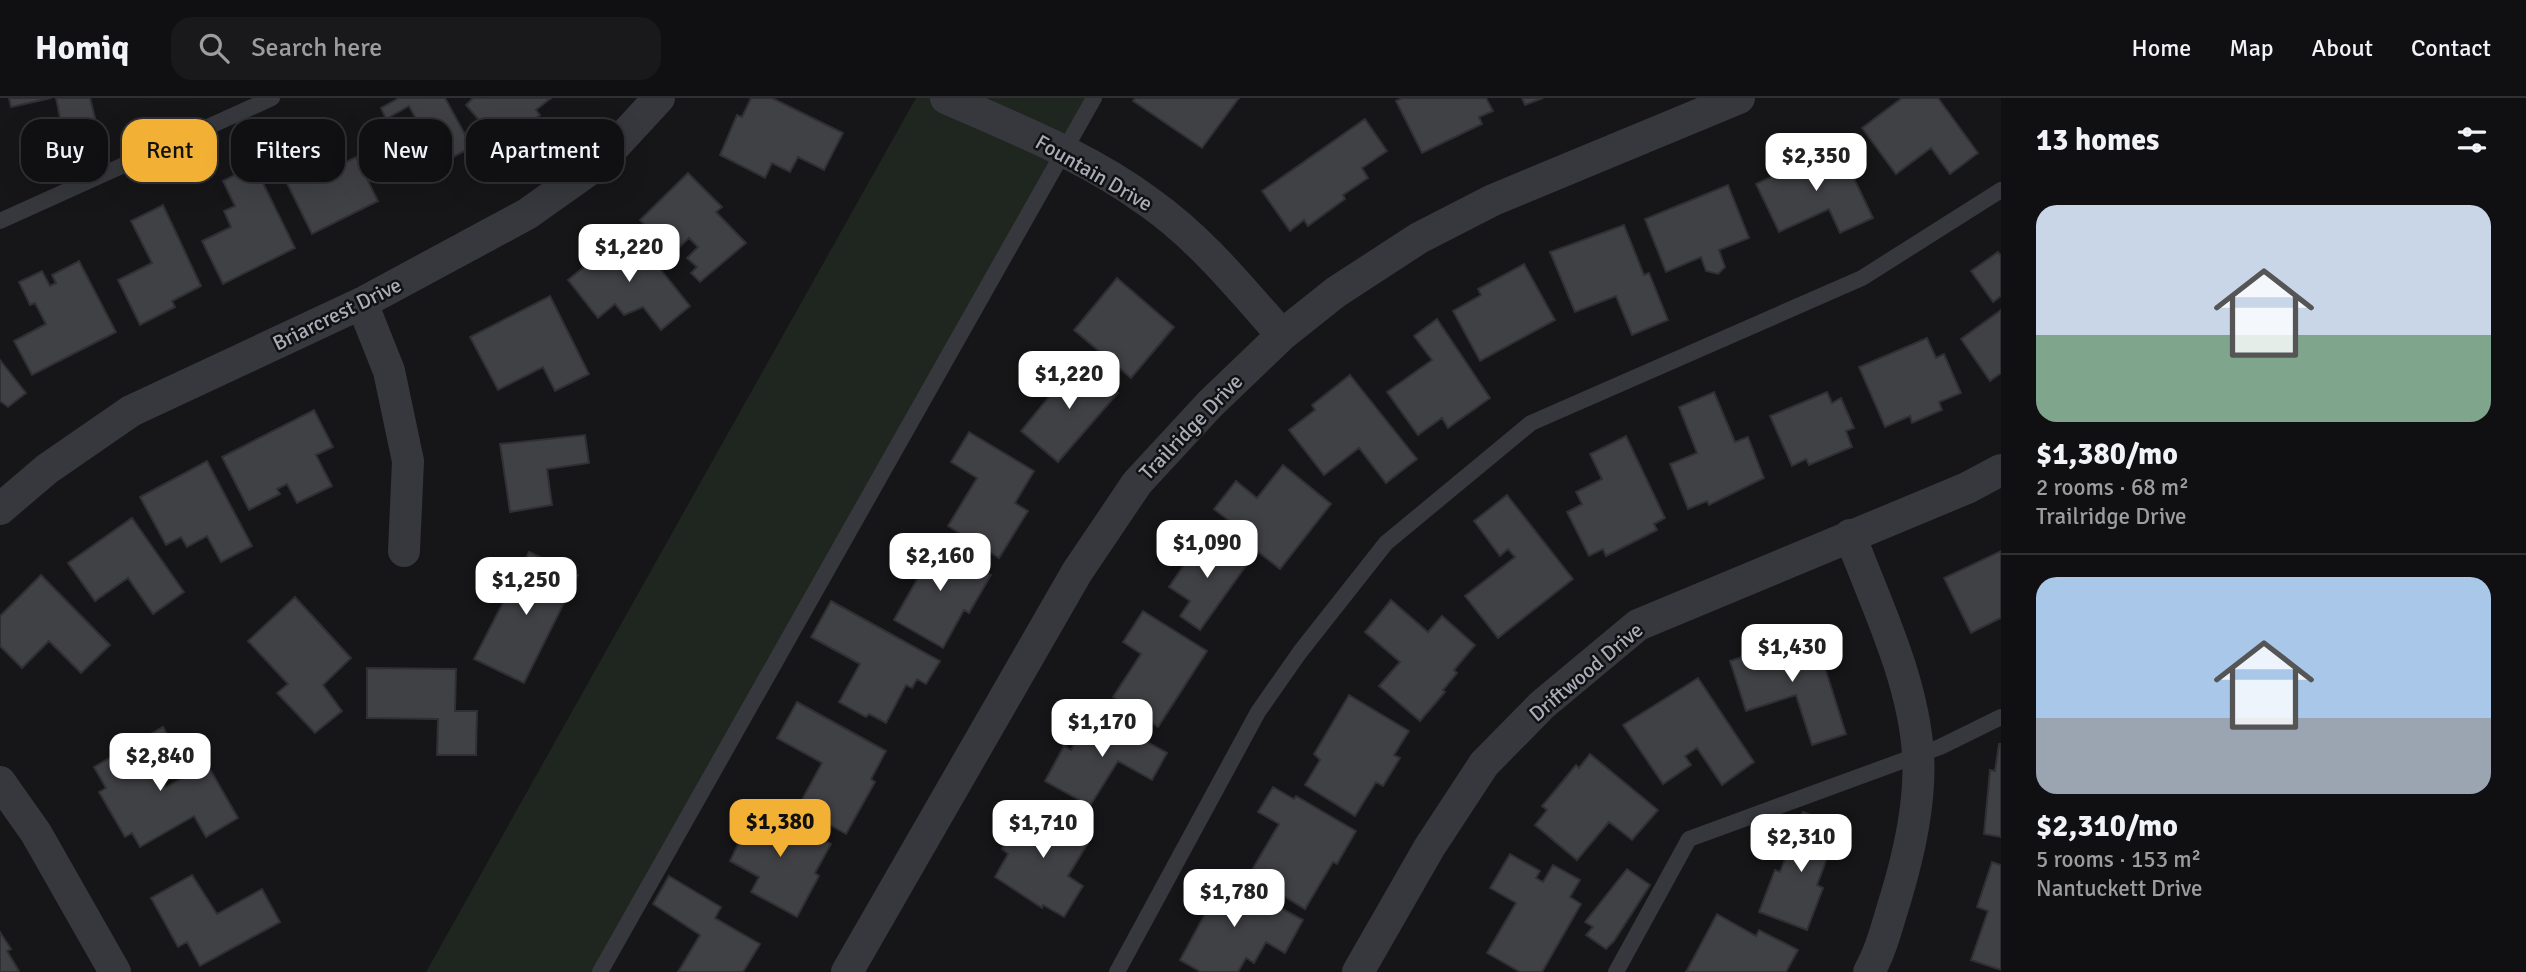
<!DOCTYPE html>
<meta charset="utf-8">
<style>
:root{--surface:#101012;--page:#19191b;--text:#f1f3f6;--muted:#9c9d9f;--line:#303032;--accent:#f2b134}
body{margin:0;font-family:Signika,sans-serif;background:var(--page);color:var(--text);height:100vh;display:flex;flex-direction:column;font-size:26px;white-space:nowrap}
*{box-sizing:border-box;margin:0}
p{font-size:23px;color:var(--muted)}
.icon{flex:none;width:38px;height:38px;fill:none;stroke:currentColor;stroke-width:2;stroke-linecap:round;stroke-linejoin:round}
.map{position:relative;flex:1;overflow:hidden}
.sheet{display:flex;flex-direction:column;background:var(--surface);width:525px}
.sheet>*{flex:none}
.guide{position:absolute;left:21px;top:21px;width:665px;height:63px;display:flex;gap:14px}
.price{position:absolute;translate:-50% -60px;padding:0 16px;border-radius:14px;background:#fff;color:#222;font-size:23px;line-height:46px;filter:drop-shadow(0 2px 4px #0008)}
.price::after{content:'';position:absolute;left:50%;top:42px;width:21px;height:16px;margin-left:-10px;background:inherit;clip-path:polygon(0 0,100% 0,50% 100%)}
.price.on{background:var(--accent);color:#111}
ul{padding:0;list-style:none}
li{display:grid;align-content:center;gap:14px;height:371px;padding:0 35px}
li+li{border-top:2px solid var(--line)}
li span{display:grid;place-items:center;height:217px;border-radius:21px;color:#555}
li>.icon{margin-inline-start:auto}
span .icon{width:126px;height:126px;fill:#fffc;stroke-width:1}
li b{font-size:30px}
h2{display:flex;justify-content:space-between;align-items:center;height:84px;padding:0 35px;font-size:30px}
.chip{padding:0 24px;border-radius:21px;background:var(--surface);box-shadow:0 7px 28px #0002,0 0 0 2px var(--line);font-size:24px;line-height:63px}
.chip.on{background:var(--accent);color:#111}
header{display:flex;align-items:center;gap:42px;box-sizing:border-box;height:98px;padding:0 35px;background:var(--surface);border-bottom:2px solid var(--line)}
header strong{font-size:33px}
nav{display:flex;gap:38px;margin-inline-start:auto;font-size:24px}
.search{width:490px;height:63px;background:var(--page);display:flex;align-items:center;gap:18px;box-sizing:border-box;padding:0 24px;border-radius:21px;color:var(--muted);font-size:26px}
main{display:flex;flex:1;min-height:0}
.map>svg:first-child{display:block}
.green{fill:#1e261f}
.building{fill:#404145;stroke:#303034;stroke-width:2}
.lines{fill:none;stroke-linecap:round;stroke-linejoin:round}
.service{stroke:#37383d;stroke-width:16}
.minor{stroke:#37383d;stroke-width:32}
.labels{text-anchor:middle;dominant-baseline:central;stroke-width:5;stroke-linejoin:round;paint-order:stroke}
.street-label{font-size:21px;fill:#a8adb8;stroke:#111113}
</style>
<header>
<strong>Homiq</strong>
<div class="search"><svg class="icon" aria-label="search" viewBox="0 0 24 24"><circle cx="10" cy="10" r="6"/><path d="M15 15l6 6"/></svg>Search here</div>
<nav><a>Home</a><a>Map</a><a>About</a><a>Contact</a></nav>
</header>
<main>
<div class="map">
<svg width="2001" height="874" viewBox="0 0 2001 874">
<rect width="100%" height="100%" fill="#161618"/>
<path class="green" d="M916 0H1086L593 874H426Z"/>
<path class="building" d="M9 0H51L11 9Z
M56 0H90L99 36 65 44Z
M399 0H445L472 49 429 72 409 35 420 28 409 8 386 21 381 10Z
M473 0H551L536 12 540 17 526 29 522 24 499 45 466 7Z
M751 0H772L843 35 824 72 798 59 790 74 772 65 765 80 720 57 737 17 742 19Z
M1135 0H1239L1202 50 1133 3Z
M1402 0H1486L1493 13 1479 19 1482 26 1422 55 1396 3Z
M1522 0H1543L1525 7Z
M1902 0H1938L1978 55 1950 76 1931 50 1896 76 1862 30Z
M1365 21 1387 53 1362 70 1368 80 1343 97 1345 101 1308 128 1304 122 1290 133 1262 93Z
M302 38 322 76 356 59 378 103 312 136 271 53Z
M1838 47 1873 120 1840 135 1829 111 1779 134 1756 86Z
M254 67 295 150 223 186 202 143 231 129 224 113 235 108 223 83Z
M688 75 722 109 716 114 746 145 700 184 691 175 697 169 687 160 698 149 689 140 672 156 640 122Z
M1728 87 1749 140 1719 152 1725 169 1718 176 1706 173 1701 159 1666 174 1645 121Z
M163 107 201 188 172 203 175 209 140 227 118 182 152 165 131 123Z
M1624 127 1644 177 1649 175 1668 222 1632 237 1616 198 1575 214 1550 154Z
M633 137 690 208 661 232 643 209 624 217 615 206 598 220 568 182 612 146 616 151Z
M1998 154 2001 158V198L1993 204 1971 173Z
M79 163 116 234 32 277 14 243 46 226 35 205 30 207 19 184 42 173 50 188 56 185 52 177Z
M1524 166 1555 222 1480 263 1453 213 1481 197 1478 191Z
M1117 180 1174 229 1131 280 1074 232Z
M550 198 589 276 555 293 543 269 498 292 470 239Z
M2001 212V275L1990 283 1961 241Z
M1437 221 1490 300 1448 330 1442 320 1418 337 1387 294 1432 262 1414 238Z
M1927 240 1936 260 1944 256 1961 295 1939 304 1942 312 1912 325 1910 318 1885 329 1859 269Z
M0 262 26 295 8 309 0 303Z
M1078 263 1118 295 1058 364 1021 333Z
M1350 277 1417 361 1386 385 1359 350 1324 377 1289 332 1315 312 1312 307Z
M1714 294 1735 344 1748 339 1764 380 1709 407 1707 403 1688 411 1670 366 1697 355 1679 309Z
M1827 294 1832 305 1841 300 1854 330 1846 333 1852 349 1809 367 1806 361 1792 368 1770 318Z
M314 312 333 349 316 357 332 388 297 405 287 386 277 391 280 396 249 412 222 359Z
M969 334 1034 373 1015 405 1028 413 999 460 948 428 977 380 951 364Z
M585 337 589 365 547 371 552 407 510 414 500 346Z
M1626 338 1665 420 1654 426 1657 432 1606 458 1603 451 1589 458 1567 414 1582 406 1576 394 1602 381 1590 356Z
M207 363 252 448 221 464 207 438 187 449 181 439 166 447 140 399Z
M1283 367 1331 406 1280 471 1248 446 1252 441 1214 411 1236 383 1257 400Z
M1507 397 1573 481 1498 540 1465 498 1515 459 1508 451 1500 458 1474 423Z
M132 420 184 494 153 516 128 480 95 503 68 465Z
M921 439 991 477 969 515 964 512 943 550 894 522 923 471 908 462Z
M1203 439 1224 453 1227 449 1248 465 1200 532 1180 518 1190 503 1169 489Z
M2001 453V520L1971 535 1944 480Z
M529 454 578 477 524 585 474 561Z
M41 477 110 547 81 575 49 543 22 570 0 548V518Z
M295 499 351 560 323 587 342 613 315 635 277 595 288 586 248 543Z
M1391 502 1428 534 1442 518 1475 547 1454 572 1457 575 1443 592 1445 594 1420 623 1379 588 1400 564 1365 534Z
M831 503 940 563 926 586 917 581 912 590 906 587 886 625 869 616 866 619 839 604 860 566 811 539Z
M1143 513 1207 553 1158 629 1113 599 1141 556 1123 544Z
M1814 535 1846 636 1812 647 1796 597 1746 613 1730 563 1755 555 1754 552Z
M367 570 456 571 455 613H477L476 657H437L438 621 367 620Z
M1698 580 1754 664 1722 687 1697 650 1685 658 1691 667 1663 686 1623 627Z
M1349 597 1409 633 1394 657 1400 660 1383 688 1376 684 1355 718 1305 687 1320 662 1314 656Z
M797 604 886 653 871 681 875 684 846 736 798 709 822 665 777 640Z
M1093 614 1167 655 1152 682 1118 663 1090 708 1045 683 1064 648 1071 652Z
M163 629 176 653 153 666 166 689 207 666 238 720 206 739 194 718 140 749 132 735 125 739 99 694 106 690 94 669Z
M1999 646H2001V739L1984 736 1990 672 1995 673Z
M1590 656 1658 712 1632 742 1609 724 1577 762 1535 727 1547 712 1542 708 1576 667 1579 670Z
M1273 689 1294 701 1296 698 1356 733 1337 766 1333 764 1305 811 1249 777 1279 726 1258 714Z
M1037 704 1076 727 1071 735 1088 745 1068 778 1083 788 1064 819 1043 807 1042 810 995 779 1008 756 1002 751 1018 725 1023 727Z
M758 705 831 746 815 775 819 778 797 819 751 794 759 779 730 763Z
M1803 714 1839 728 1817 787 1823 790 1807 832 1759 814 1775 772 1780 774Z
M1510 756 1540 773 1536 780 1543 784 1553 767 1580 782 1570 799 1581 806 1542 874H1520L1487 855 1516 805 1490 790Z
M1992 764 2001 767V872L1971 862 1988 813 1977 809Z
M1627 771 1650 787 1614 843 1606 851 1586 837 1593 829 1585 824Z
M1199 776 1265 809 1268 803 1303 822 1285 855 1266 844 1254 865 1246 860 1238 874H1201L1180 862 1206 814 1185 802Z
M192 777 217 816 262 791 280 824 200 868 187 844 178 849 151 800Z
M669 778 721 809 715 820 760 846 743 874H678L700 837 653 806Z
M1717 816 1756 838 1759 832 1798 852 1786 874H1686Z
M0 834 11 851 7 853 19 873 16 874H0Z"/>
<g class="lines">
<path class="service" d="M0 123 272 0
M600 874 1094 0
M1117 874 1258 614 1300 554 1386 445 1531 325 1862 180 2001 92
M1616 874 1689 741 1940 649 2001 619"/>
<path class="minor" d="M946 0C1016 31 1088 59 1150 105 1201 141 1241 191 1282 237
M362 205 389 273 408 363 404 453
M0 411 47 371 131 313 362 205 527 116 599 65 659 0
M1850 437C1876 507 1913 580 1918 656 1921 702 1909 756 1896 799 1888 824 1882 851 1869 874
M0 684 36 735 115 874
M847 874 1077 474 1137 385 1210 306 1282 237 1336 194 1419 140 1493 102 1739 0
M1358 874 1429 750 1484 666 1542 607 1638 527 1967 390 2001 372"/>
</g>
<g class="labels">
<g class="street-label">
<text transform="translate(1094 75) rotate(30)">Fountain Drive</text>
<text transform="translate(337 216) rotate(-26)">Briarcrest Drive</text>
<text transform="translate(1191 329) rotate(-46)">Trailridge Drive</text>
<text transform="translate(1586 574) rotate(-40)">Driftwood Drive</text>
</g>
</g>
</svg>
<b class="price" style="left:1816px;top:95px">$2,350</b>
<b class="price" style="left:629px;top:186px">$1,220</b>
<b class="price" style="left:1069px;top:313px">$1,220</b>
<b class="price" style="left:1207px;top:482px">$1,090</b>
<b class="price" style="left:940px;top:495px">$2,160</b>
<b class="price" style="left:526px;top:519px">$1,250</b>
<b class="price" style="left:1792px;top:586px">$1,430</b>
<b class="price" style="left:1102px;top:661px">$1,170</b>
<b class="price" style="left:160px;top:695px">$2,840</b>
<b class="price on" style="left:780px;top:761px">$1,380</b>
<b class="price" style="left:1043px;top:762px">$1,710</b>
<b class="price" style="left:1801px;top:776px">$2,310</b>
<b class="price" style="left:1234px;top:831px">$1,780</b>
<div class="guide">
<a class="chip">Buy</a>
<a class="chip on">Rent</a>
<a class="chip">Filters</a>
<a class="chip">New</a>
<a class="chip">Apartment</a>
</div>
</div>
<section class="sheet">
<h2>13 homes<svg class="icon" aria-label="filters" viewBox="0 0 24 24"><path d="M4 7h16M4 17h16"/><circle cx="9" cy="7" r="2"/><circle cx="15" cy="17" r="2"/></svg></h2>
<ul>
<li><span style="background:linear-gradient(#c9d6e8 60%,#7fa58c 0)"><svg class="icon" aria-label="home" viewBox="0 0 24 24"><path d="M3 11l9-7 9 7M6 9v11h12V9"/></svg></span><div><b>$1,380/mo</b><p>2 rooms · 68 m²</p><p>Trailridge Drive</p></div></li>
<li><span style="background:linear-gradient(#a9c7e8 65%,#9aa5b1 0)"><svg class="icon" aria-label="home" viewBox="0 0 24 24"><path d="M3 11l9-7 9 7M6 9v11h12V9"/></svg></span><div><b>$2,310/mo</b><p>5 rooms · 153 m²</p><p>Nantuckett Drive</p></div></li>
</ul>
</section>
</main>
